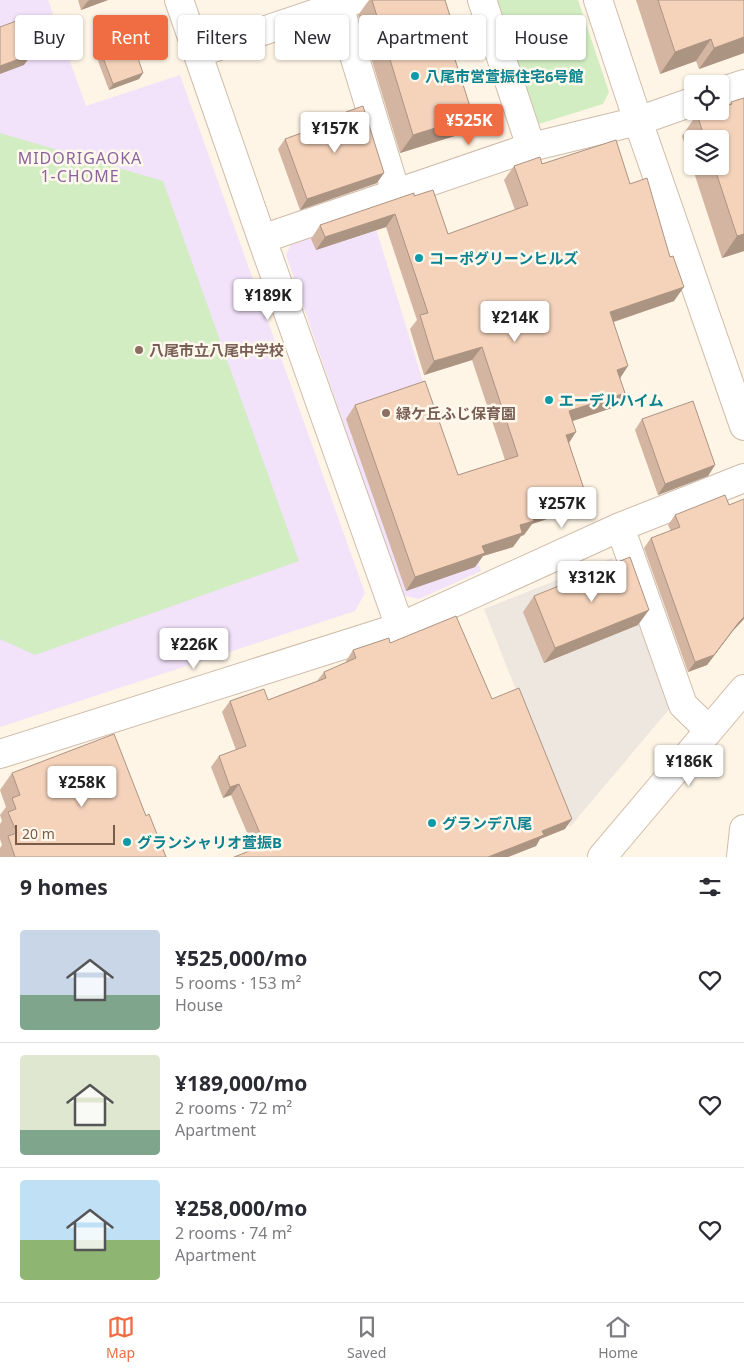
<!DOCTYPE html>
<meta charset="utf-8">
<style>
:root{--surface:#fff;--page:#f7f7f7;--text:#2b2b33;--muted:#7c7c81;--line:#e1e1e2;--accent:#f06d43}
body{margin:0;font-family:"Noto Sans","Noto Sans JP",sans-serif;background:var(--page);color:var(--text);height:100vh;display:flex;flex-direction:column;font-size:19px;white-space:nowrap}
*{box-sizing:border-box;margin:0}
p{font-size:16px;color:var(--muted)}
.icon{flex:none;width:28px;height:28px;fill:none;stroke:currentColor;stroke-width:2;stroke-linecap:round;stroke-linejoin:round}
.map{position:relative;height:857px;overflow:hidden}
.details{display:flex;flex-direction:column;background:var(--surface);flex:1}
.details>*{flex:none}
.top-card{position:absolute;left:15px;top:15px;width:715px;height:45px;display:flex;gap:10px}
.tools{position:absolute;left:684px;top:75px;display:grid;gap:10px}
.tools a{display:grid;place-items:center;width:45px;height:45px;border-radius:5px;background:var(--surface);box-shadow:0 1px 4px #0004;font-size:25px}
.scale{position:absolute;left:15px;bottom:12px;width:100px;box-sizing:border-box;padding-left:5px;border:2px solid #795b48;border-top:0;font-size:14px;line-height:18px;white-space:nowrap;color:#795b48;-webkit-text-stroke:4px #fff8ed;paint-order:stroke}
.price{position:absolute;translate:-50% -42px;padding:0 11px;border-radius:5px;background:#fff;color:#222;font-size:16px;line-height:32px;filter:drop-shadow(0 1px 2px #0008)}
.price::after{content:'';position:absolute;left:50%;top:30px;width:15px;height:11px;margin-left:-8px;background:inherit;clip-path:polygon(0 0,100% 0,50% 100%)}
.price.current{background:var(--accent);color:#fff}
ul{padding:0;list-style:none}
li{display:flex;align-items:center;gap:15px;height:125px;padding:0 20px}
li+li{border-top:1px solid var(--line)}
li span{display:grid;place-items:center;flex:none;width:140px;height:100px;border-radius:5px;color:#555}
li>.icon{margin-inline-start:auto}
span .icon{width:60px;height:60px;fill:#fffc;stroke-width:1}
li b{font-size:21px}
h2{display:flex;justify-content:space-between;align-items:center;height:60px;padding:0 20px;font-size:21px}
.tag{padding:0 18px;border-radius:5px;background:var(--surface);box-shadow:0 1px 4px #0004;font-size:18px;line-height:45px}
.tag.current{background:var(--accent);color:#fff}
.tab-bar{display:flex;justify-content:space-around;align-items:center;height:70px;border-top:1px solid var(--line);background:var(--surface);font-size:14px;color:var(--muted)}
.tab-bar a{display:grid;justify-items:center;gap:2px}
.tab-bar .current{color:var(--accent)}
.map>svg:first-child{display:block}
.industrial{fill:#eee7e0}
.education{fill:#f2e2fa}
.green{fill:#d3edc3}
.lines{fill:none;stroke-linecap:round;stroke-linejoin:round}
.street-casing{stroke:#d0bcaa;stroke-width:30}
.secondary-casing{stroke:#d6bfaa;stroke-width:30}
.street{stroke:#fff;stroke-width:28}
.secondary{stroke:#fff;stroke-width:28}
.wall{fill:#d3b5a1;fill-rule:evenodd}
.shaded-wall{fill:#ac9483}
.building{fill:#f5d3bb;stroke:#ac9483}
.culture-dot{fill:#0f9aa8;stroke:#fff8ed;stroke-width:2}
.education-dot{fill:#8d6e63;stroke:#fff8ed;stroke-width:2}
.labels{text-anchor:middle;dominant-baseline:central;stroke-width:5;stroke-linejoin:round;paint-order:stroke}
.culture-label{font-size:15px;font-weight:bold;fill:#0d838f;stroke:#fff8ed;text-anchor:start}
.education-label{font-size:15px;font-weight:bold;fill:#785e54;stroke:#fff8ed;text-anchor:start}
.neighbourhood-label{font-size:16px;letter-spacing:1px;fill:#8b649d;stroke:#fff8ed}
</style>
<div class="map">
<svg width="744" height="857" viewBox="0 0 744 857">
<rect width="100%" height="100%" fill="#fef5e6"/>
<path class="industrial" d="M612 558 671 707 570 827 484 609Z"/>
<path class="education" d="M0 0H48L86 106 180 75 365 593 355 611 0 727Z
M371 212 481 571 419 599 402 595 286 255 295 235Z"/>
<path class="green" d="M496 0H578L609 92 603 104 539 124Z
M0 133 163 181 299 561 35 655 0 639Z"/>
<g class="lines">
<g class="street-casing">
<path id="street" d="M179 0 262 239 400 627
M482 0 531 147
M598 0 638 121 744 426
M339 6 396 193
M198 53 355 0
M720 92 744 84
M262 239 531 147 638 121 692 102
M620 527 683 705 709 730
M0 754 400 627 620 527 744 478
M741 857 744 829"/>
</g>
<g class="secondary-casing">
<path id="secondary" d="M602 857 744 689"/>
</g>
<use href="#street" class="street"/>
<use href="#secondary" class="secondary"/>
</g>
<path class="wall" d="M78 0H108L81 10Z
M369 0H445L460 48 454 56 461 134 400 153 358 15Z
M636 0H744V53L699 69 696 61 660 74Z
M102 55 143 73 139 79 109 90 98 61Z
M744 98V251L722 258 682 136 697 114 730 105 731 102ZM692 139H720V166H692Z
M346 112 377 183 300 210 278 149 285 139 341 119Z
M542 164 630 184 674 301 614 322 620 378 625 393 615 407 573 421 569 443 585 492 576 505 562 510 559 515 532 524 524 535 521 536 513 547 483 556 475 567 406 591 346 419 355 405 458 475 505 460 472 360 424 375 410 329 417 320 386 227 316 250 311 239 320 225 414 196 448 234 515 210 504 180 514 166Z
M642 419 715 465 708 476 658 495 635 430Z
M729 505 732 632 707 665 688 672 644 548 651 538 671 531 668 525 675 515Z
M534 596 638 625 544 663 523 612Z
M390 643 492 699 565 829 540 839 536 846 508 857H234L254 849 231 795 223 798 211 767 219 756 236 750 222 712 230 701 268 700 317 681 324 672 346 663V661L353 650Z
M12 773 146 816 166 857H0V848L2 845 0 839V824L2 821 0 815 6 807 0 790Z"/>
<path class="shaded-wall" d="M90 0H108L81 10 88 1Z
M744 37V53L699 69 714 48Z
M711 39 696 61 660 74 675 52Z
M460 48 447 66 452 50Z
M32 54 24 65 0 74V66Z
M143 73 139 79 109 90 113 84Z
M473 116 461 134 400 153 413 135Z
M384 173 377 183 300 210 307 199Z
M395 214 386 227 316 250 325 237Z
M744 234V251L722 258 737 236Z
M684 287 674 301 601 326 610 312Z
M482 347 472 360 424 375 434 361Z
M628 366 619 380 617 370Z
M625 393 615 407 560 425 569 411Z
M576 432 567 446 566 435Z
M715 465 708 476 658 495 665 484Z
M585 492 576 505 562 510 559 515 532 524 524 535 521 536 513 547 483 556 475 567 406 591 415 577 482 546 531 514 567 498Z
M649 610 638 625 544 663 555 648Z
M744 617V619L732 632 707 665 688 672 695 662Z
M239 784 231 795 223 798 230 787Z
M572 819 565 829 540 839 536 846 508 857H488L542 831Z"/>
<path class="building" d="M372 0H445L460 48 452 50 473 116 413 135Z
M658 0H744V37L714 48 711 39 675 52Z
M19 20 32 54 0 66V27Z
M133 44 143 73 113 84 102 55Z
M744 98V234L737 236 714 166H720V139H705L697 114 708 111H720V108L732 104 731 102Z
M363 106 384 173 307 199 285 139 348 116 346 112Z
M616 140 630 184 647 178 670 257 673 256 684 287 610 312 628 366 617 370 625 393 569 411 576 432 566 435 585 492 567 498 568 501 531 514 534 521 520 525 522 533 482 546 485 553 415 577 355 405 425 381 458 475 518 456 482 347 434 361 420 315 428 313 395 214 325 237 320 225 414 193V196L433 190 448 234 528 205 514 166 540 157 542 164Z
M693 401 715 465 665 484 642 419Z
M725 495 729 505 744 499V617L739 622 714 655 695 662 651 538 680 527 675 515Z
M630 557 649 610 555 648 534 596Z
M456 616 492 699 519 688 572 819 542 831 544 835 488 857H234L265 845 239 784 230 787 219 756 246 746 230 701 264 689 268 700 326 678 324 672 356 658 353 650 389 638 390 643Z
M114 734 146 816 149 814 166 857H15L8 836 17 833 8 812 16 809 12 798 20 795 12 773Z"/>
<g class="culture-dot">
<circle cx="415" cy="76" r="5"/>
<circle cx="419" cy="258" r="5"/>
<circle cx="549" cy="400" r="5"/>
<circle cx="432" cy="823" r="5"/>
<circle cx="127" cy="842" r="5"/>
</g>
<g class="education-dot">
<circle cx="139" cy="350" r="5"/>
<circle cx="386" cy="413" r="5"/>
</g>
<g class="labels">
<g class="culture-label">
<text x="425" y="76">八尾市営萱振住宅6号館</text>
<text x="429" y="258">コーポグリーンヒルズ</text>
<text x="559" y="400">エーデルハイム</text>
<text x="442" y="823">グランデ八尾</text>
<text x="137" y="842">グランシャリオ萱振B</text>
</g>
<g class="education-label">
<text x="149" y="350">八尾市立八尾中学校</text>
<text x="396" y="413">緑ケ丘ふじ保育園</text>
</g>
<g class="neighbourhood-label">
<text x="80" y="158">MIDORIGAOKA<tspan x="80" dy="18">1-CHOME</tspan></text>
</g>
</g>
</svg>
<div class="tools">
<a><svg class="icon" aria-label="locate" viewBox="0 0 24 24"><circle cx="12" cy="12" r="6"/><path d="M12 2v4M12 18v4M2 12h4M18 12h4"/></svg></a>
<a><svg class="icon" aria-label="layers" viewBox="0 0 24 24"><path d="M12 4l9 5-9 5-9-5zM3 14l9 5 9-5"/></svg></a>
</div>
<div class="scale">20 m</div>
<b class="price current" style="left:469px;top:146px">¥525K</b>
<b class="price" style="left:335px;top:154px">¥157K</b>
<b class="price" style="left:268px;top:321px">¥189K</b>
<b class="price" style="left:515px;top:343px">¥214K</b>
<b class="price" style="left:562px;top:529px">¥257K</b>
<b class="price" style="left:592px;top:603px">¥312K</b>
<b class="price" style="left:194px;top:670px">¥226K</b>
<b class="price" style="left:689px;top:787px">¥186K</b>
<b class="price" style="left:82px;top:808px">¥258K</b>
<div class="top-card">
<a class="tag">Buy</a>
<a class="tag current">Rent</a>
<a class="tag">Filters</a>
<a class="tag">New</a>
<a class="tag">Apartment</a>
<a class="tag">House</a>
</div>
</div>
<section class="details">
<h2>9 homes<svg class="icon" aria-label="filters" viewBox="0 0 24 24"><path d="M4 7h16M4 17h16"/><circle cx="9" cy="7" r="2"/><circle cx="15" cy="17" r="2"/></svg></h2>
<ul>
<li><span style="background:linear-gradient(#c9d6e8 65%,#7fa58c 0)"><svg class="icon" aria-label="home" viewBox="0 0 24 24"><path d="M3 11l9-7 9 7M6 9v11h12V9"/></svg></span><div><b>¥525,000/mo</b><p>5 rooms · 153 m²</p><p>House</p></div><svg class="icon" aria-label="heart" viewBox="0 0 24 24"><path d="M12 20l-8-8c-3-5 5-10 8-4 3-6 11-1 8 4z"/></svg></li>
<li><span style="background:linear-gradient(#dfe7d0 75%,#7fa58c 0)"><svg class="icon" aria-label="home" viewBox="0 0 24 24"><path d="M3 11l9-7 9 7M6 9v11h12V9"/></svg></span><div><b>¥189,000/mo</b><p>2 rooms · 72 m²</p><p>Apartment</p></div><svg class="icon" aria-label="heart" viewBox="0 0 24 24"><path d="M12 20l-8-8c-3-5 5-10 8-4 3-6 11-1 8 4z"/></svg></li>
<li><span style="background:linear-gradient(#bfe0f5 60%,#8fb573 0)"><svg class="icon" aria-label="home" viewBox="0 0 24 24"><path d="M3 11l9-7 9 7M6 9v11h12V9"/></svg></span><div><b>¥258,000/mo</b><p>2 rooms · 74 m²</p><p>Apartment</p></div><svg class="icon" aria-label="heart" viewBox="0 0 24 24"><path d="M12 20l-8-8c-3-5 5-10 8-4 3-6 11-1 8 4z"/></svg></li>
</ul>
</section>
<nav class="tab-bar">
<a class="current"><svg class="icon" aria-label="map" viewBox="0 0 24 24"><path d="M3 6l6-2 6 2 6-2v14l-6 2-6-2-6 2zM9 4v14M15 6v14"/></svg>Map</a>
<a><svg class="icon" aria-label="saved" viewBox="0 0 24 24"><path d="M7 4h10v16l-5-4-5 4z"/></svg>Saved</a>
<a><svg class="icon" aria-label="home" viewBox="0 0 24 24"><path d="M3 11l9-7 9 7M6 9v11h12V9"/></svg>Home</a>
</nav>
